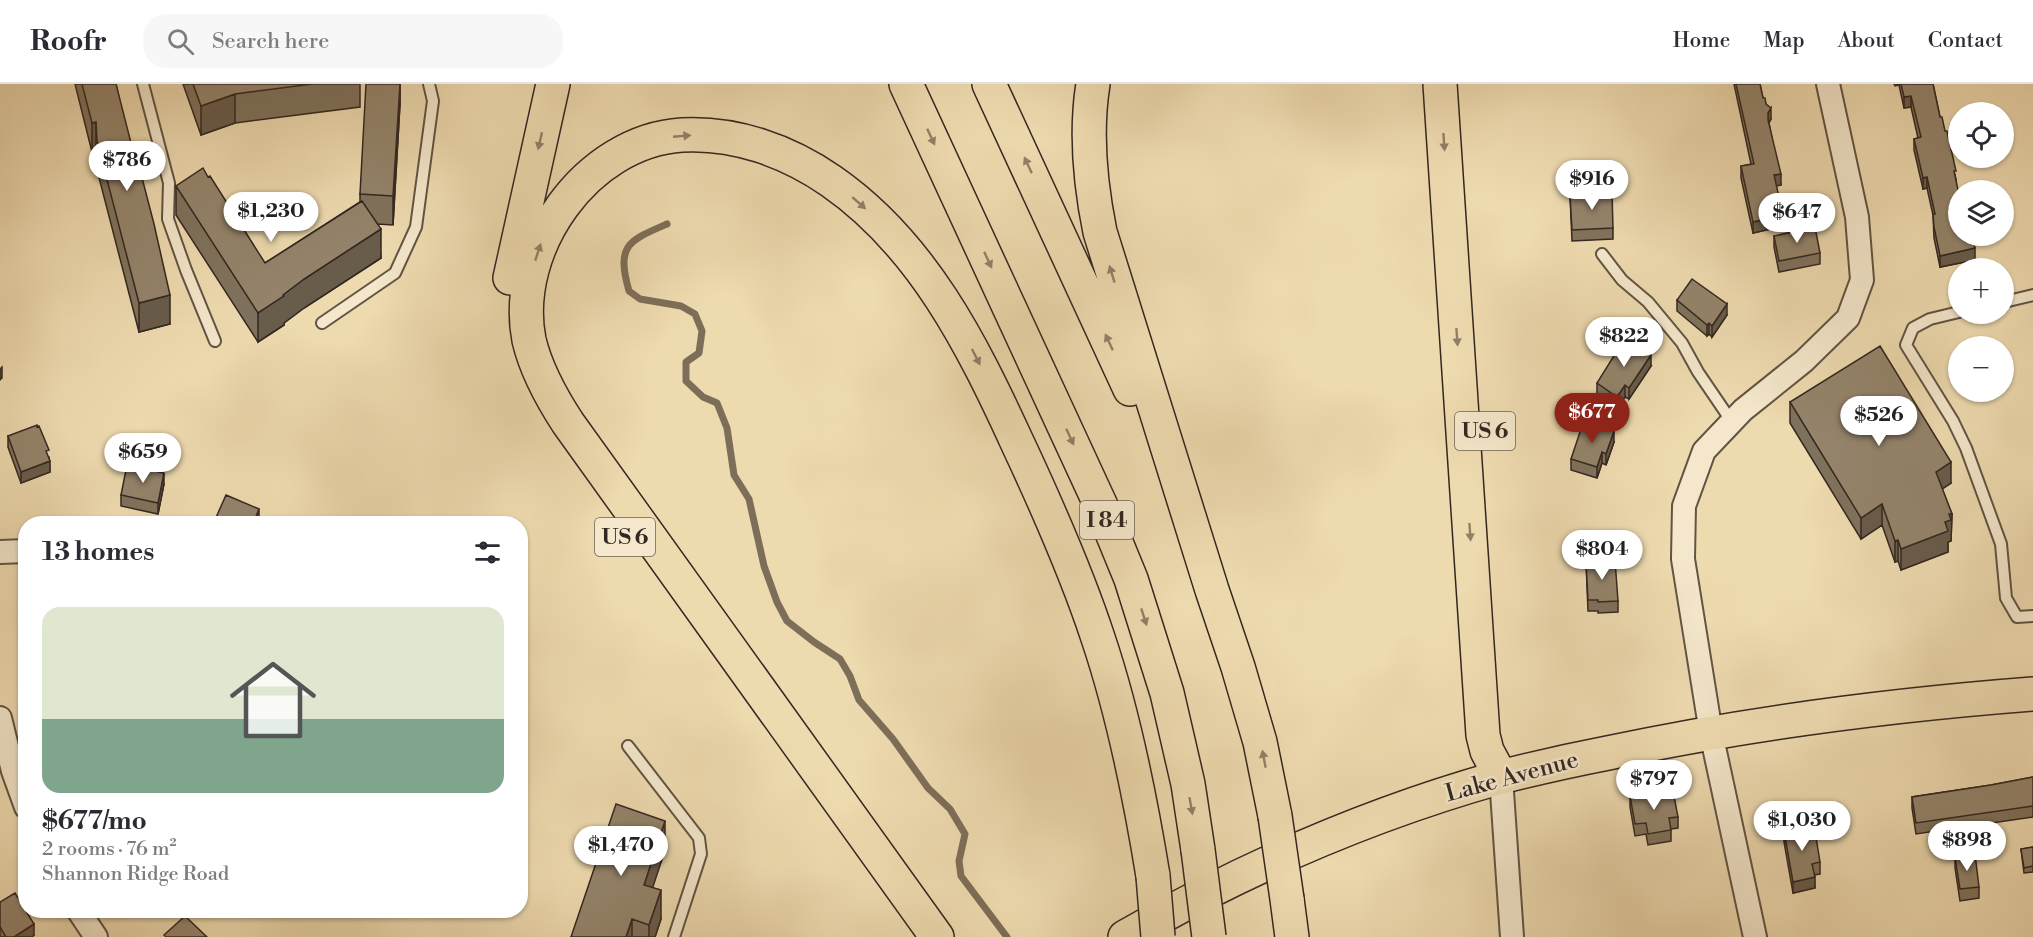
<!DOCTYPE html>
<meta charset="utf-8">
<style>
:root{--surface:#fff;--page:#f7f7f7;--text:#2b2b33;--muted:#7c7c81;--line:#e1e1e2;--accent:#8f2418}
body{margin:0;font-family:"Libre Bodoni",serif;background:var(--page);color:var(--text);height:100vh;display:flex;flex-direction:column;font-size:22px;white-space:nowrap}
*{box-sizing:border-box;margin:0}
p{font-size:20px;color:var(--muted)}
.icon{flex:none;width:33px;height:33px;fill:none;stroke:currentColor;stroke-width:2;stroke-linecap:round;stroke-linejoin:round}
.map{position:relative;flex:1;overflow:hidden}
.side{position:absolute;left:18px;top:432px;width:510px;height:402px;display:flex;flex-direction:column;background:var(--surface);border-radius:24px;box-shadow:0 2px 4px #0004}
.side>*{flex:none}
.fabs{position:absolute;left:1948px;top:18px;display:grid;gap:12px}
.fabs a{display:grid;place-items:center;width:66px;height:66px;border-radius:50%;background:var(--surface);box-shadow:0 2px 4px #0004;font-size:30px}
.price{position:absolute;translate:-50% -51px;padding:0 14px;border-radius:21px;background:#fff;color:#222;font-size:20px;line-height:39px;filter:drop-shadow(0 2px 3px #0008)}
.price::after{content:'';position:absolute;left:50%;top:36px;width:18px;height:14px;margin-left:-9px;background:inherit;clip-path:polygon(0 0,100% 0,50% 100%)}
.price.active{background:var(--accent);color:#fff}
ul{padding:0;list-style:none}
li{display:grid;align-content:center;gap:12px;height:318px;padding:0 24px}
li+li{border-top:2px solid var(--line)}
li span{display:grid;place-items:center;height:186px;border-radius:18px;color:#555}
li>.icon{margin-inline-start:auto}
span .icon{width:108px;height:108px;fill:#fffc;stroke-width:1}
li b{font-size:26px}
h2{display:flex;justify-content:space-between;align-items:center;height:72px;padding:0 24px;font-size:26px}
header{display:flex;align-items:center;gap:36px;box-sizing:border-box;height:84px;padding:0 30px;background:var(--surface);border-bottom:2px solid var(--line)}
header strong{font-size:28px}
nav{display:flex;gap:33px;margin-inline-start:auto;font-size:21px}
.search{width:420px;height:54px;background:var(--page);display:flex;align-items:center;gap:15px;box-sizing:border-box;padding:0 21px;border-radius:24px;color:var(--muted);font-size:22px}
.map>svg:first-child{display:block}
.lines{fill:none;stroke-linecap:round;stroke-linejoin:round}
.stream{stroke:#7d6e59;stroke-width:7}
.service-casing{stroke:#625444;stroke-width:14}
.minor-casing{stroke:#625444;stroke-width:26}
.primary-casing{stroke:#332721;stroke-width:36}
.motorway-casing{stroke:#332721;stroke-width:36}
.service{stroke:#f4e7cb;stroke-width:10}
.minor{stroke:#f4e7cb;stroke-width:22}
.primary{stroke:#eedaaf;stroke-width:33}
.motorway{stroke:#eedaaf;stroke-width:33}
.motorway-bridge-casing{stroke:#332721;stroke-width:36;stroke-linecap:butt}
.motorway-bridge{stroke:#eedaaf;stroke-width:33}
.wall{fill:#7f725c;stroke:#332721;stroke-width:1.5}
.shaded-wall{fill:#685c4b;stroke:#332721;stroke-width:1.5}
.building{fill:#94846b;stroke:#332721;stroke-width:1.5}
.oneway{fill:#908068}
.labels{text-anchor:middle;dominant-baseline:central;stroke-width:5;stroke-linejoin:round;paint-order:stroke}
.shield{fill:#f4e7cb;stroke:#6d6154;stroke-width:1.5}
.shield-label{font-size:22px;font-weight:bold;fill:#332721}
.street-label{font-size:24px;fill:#332721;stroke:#f4e7cb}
</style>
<header>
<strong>Roofr</strong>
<div class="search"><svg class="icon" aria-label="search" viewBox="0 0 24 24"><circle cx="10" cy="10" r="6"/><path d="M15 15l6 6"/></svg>Search here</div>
<nav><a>Home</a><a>Map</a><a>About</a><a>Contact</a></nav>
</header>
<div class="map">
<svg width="2033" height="853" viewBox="0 0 2033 853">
<rect width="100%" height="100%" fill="#eedaaf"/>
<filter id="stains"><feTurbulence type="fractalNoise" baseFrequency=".00333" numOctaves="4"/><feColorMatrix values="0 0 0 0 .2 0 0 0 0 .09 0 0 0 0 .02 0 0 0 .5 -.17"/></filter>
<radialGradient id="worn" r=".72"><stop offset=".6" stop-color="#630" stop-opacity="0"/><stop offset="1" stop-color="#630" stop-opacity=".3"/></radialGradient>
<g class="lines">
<path class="stream" d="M667 140C628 157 616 161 629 207L640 215 681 222 695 230 702 247 699 269 686 278V297L703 313 717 319 727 344 734 391 749 415 764 482 777 518 787 537 814 558 840 575 850 592 859 616 893 655 928 704 950 725 965 750 959 777 961 792 1007 853"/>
<g class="service-casing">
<path id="service" d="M143 0 169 99 168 135 186 186 215 257
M1602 170 1622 196 1648 218 1682 259 1698 288 1732 338
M2004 218 2033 211
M1959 228 1930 235 1913 244 1906 261 1953 337 1966 364 2001 460 2006 514 2017 533 2033 532
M322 239 395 189 416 143 433 17 429 0
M628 662 699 754 701 770 674 853"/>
</g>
<g class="minor-casing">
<path id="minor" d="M0 468 26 467
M0 634 13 687 26 723
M1501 693 1512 853
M78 826 96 853
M1755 853 1711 649 1683 475 1684 422 1704 367 1743 326 1804 277 1848 234 1862 196 1857 133 1828 0"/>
</g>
<g class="primary-casing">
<path id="primary" d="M1125 853C1243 785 1369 730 1501 693 1536 684 1572 676 1608 669 1749 639 1890 621 2033 610"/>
</g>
<g class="motorway-casing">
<path id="motorway" d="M906 0 1101 422 1131 495 1167 609 1188 700 1198 766
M989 0 1130 305
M1093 0C1085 50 1090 99 1100 148L1212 506 1238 583 1260 658 1275 732
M1440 0 1483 651 1487 667 1501 693
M510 194 553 0
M1287 815 1292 853
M937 853 568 339C551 313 536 286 529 256 511 164 587 57 682 51 735 48 788 67 831 97 922 160 972 260 1017 358 1047 422 1076 487 1098 554 1124 631 1140 712 1153 792"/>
</g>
<use href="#service" class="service"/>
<use href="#minor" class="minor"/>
<use href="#primary" class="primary"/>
<use href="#motorway" class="motorway"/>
<g class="motorway-bridge-casing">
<path id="motorway-bridge" d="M1275 732 1287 815
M1198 766 1209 853
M1153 792 1158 853"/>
</g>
<use href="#motorway-bridge" class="motorway-bridge"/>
</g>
<path class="wall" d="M75 0H116L170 240 139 248 97 86 96 67 92 68Z
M183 0H360V23L235 39 201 51Z
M400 0V20L393 141 377 140 381 174 304 224 284 239V241L258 258 176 131V102L265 179 360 118V110Z
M1734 0H1760L1763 14 1766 20 1771 35 1769 39 1781 101 1776 102 1783 142 1753 149 1741 94V82L1751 80Z
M1894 0H1933L1940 33 1956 95 1959 152 1975 176 1940 183 1934 154 1933 131 1927 104 1923 105 1914 66V55L1918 54 1911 23 1904 24 1899 1 1895 2Z
M1570 111 1613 144V155L1572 157Z
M1774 152 1820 169V180L1779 188 1774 163Z
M1677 216 1727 231 1712 253 1709 250 1707 252 1677 227Z
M1651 282 1629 315 1625 313 1617 324 1597 310V299Z
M1790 318 1951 399 1942 405 1952 430 1951 457 1948 458V468L1901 486 1898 477 1895 478 1882 441 1861 455 1790 339Z
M8 352 49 373 50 388 21 399 8 363Z
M1614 358 1606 381 1602 379 1597 394 1571 386V375Z
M154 387 164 400 158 430 121 422V411Z
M1586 478 1618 517V528L1598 529V527H1588Z
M2033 693V733L1916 750 1912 724V713L1991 701Z
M1630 712 1666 714 1678 733V744L1671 745V757L1648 761 1646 750 1635 752 1630 723Z
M1784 747 1820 778V790L1814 791 1815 804 1793 809 1784 758Z
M2033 763V788L2024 789 2021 765Z
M665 766 652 804 661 835 655 853H571Z
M1955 773 1979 803V814L1960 817 1955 784Z
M0 818 34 851 32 853H0Z"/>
<path class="shaded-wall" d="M400 0V20L393 141V112Z
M235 10V39L201 51V22Z
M1911 12V23L1904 24V13Z
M1771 24V35L1768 40V29Z
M96 38V67L92 68V39Z
M1781 90V101L1774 102V91Z
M1927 93V104L1923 105V94Z
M1783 131V142L1753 149V138Z
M381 145V174L304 224 284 239V241L258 258V229L304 195Z
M1975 164V176L1940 183V172Z
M170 211V240L139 248V219Z
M1727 220V231L1712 253V242Z
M1709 239V250L1707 252V241Z
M1651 271V282L1629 315V304Z
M2 283V294L0 296V285Z
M1625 301V313L1617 324V313Z
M1614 347V358L1606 381V370Z
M1602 368V379L1597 394V383Z
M50 377V388L21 399V388Z
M1951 378V399L1936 409V388Z
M164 389V400L158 430V419Z
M1882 420V441L1861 455V434Z
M259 425V437L258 440H253Z
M1949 430H1952L1951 457 1948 458V468L1901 486V465L1945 438Z
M1898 456V477L1895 478V457Z
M665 737V766L644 830V801Z
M1815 793V804L1793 809V798Z
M661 806V835L655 853H649V841Z
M632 835V853H626Z
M34 840V851L32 853H14Z"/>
<path class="building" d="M82 0H116L131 59H133L154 140 170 211 139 219 97 57 96 38 92 39Z
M193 0H312L235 10 201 22Z
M366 0H400L393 112 360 110Z
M1736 0H1760L1763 14H1765L1766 20 1771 24 1768 29V36L1781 90 1774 91 1783 131 1753 138 1741 82 1754 80Z
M1901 0H1933L1940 33H1942L1945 47H1947L1956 87H1954L1959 111V152H1972L1975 164 1940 172 1934 143 1933 130H1935L1927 93 1923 94 1914 55 1921 53 1911 12 1904 13Z
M203 84 208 93 210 92 265 179 362 117 381 145 304 195 283 211 284 212 258 229 176 102Z
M1612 109 1613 144 1572 146 1570 111Z
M1815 143 1820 169 1779 177 1774 152Z
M1692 195 1727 220 1712 242 1709 239 1707 241 1677 216Z
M1625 254 1651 271 1629 304 1625 301 1617 313 1597 299Z
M1880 262 1951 378 1936 388 1952 430H1949L1951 436 1945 438 1948 447 1901 465 1898 456 1895 457 1882 420 1861 434 1790 318Z
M1584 336 1614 347 1606 370 1602 368 1597 383 1571 375Z
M37 341V343L39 342 49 366 46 367 50 377 21 388 8 352Z
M127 381 137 383 138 382 154 385V387L164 389 158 419 121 411Z
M226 411 259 425 253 440H217L214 438Z
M1615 476 1618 517 1598 518V516H1588L1586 478Z
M2033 693V722L1916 739 1912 713 1991 701Z
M1665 706 1666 714 1674 712 1678 733 1669 734 1671 746 1648 750 1646 739 1635 740 1630 712Z
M616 720 665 737 644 801 661 806 649 841 632 835 626 853H571Z
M1814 741 1820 778 1812 780 1815 793 1793 798 1784 747Z
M2033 763V782L2024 784 2021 765Z
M1975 770 1979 803 1960 805 1955 773Z
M15 809 34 840 14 853H6L0 843V818Z
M185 832 207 853H166L164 851Z"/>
<defs><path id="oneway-solid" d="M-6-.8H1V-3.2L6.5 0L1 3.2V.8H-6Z" transform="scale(1.5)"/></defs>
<g class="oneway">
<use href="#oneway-solid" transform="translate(682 52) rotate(-5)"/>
<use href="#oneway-solid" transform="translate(931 53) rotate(65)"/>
<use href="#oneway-solid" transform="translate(540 57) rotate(103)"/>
<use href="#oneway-solid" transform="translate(1444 58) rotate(86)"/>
<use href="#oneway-solid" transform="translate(1028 81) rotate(-115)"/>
<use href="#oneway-solid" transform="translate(859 119) rotate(41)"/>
<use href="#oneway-solid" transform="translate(538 168) rotate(-72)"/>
<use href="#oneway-solid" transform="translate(988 176) rotate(65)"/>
<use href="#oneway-solid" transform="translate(1112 190) rotate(-107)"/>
<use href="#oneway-solid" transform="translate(1457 253) rotate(86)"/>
<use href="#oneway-solid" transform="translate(1109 258) rotate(-115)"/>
<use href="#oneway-solid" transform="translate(976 273) rotate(63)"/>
<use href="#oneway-solid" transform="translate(1070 353) rotate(65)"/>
<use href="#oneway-solid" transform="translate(1470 448) rotate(86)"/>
<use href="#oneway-solid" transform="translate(1144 533) rotate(72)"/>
<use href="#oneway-solid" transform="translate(1264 675) rotate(-101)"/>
<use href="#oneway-solid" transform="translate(1191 722) rotate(80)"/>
</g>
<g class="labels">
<g class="shield">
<rect x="1455" y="328" width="60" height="38" rx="4.5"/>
<rect x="1080" y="417" width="54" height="38" rx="4.5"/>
<rect x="595" y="434" width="60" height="38" rx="4.5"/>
</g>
<g class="shield-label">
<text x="1485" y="347">US 6</text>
<text x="1107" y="436">I 84</text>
<text x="625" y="453">US 6</text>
</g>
<g class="street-label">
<text transform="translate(1512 693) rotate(-15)">Lake Avenue</text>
</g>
</g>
<rect width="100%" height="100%" filter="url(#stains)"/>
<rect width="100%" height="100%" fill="url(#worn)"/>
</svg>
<div class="fabs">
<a><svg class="icon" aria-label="locate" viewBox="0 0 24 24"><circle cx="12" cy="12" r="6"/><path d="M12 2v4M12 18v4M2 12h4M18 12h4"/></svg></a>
<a><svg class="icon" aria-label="layers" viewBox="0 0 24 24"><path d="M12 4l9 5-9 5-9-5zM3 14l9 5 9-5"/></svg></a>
<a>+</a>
<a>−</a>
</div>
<b class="price" style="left:127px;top:108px">$786</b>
<b class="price" style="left:1592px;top:127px">$916</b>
<b class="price" style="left:271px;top:159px">$1,230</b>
<b class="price" style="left:1797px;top:160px">$647</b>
<b class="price" style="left:1624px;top:284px">$822</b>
<b class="price active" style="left:1592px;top:360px">$677</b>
<b class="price" style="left:1879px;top:363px">$526</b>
<b class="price" style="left:143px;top:400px">$659</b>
<b class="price" style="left:1602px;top:497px">$804</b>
<b class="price" style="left:1654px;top:727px">$797</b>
<b class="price" style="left:1802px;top:768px">$1,030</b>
<b class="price" style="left:1967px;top:788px">$898</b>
<b class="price" style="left:621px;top:793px">$1,470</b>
<section class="side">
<h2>13 homes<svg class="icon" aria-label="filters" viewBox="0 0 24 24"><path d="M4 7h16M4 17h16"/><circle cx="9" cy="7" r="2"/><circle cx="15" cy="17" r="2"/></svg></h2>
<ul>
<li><span style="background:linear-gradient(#dfe7d0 60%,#7fa58c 0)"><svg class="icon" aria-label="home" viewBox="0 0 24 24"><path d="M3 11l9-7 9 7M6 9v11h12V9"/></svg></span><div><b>$677/mo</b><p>2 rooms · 76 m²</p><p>Shannon Ridge Road</p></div></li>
</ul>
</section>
</div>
